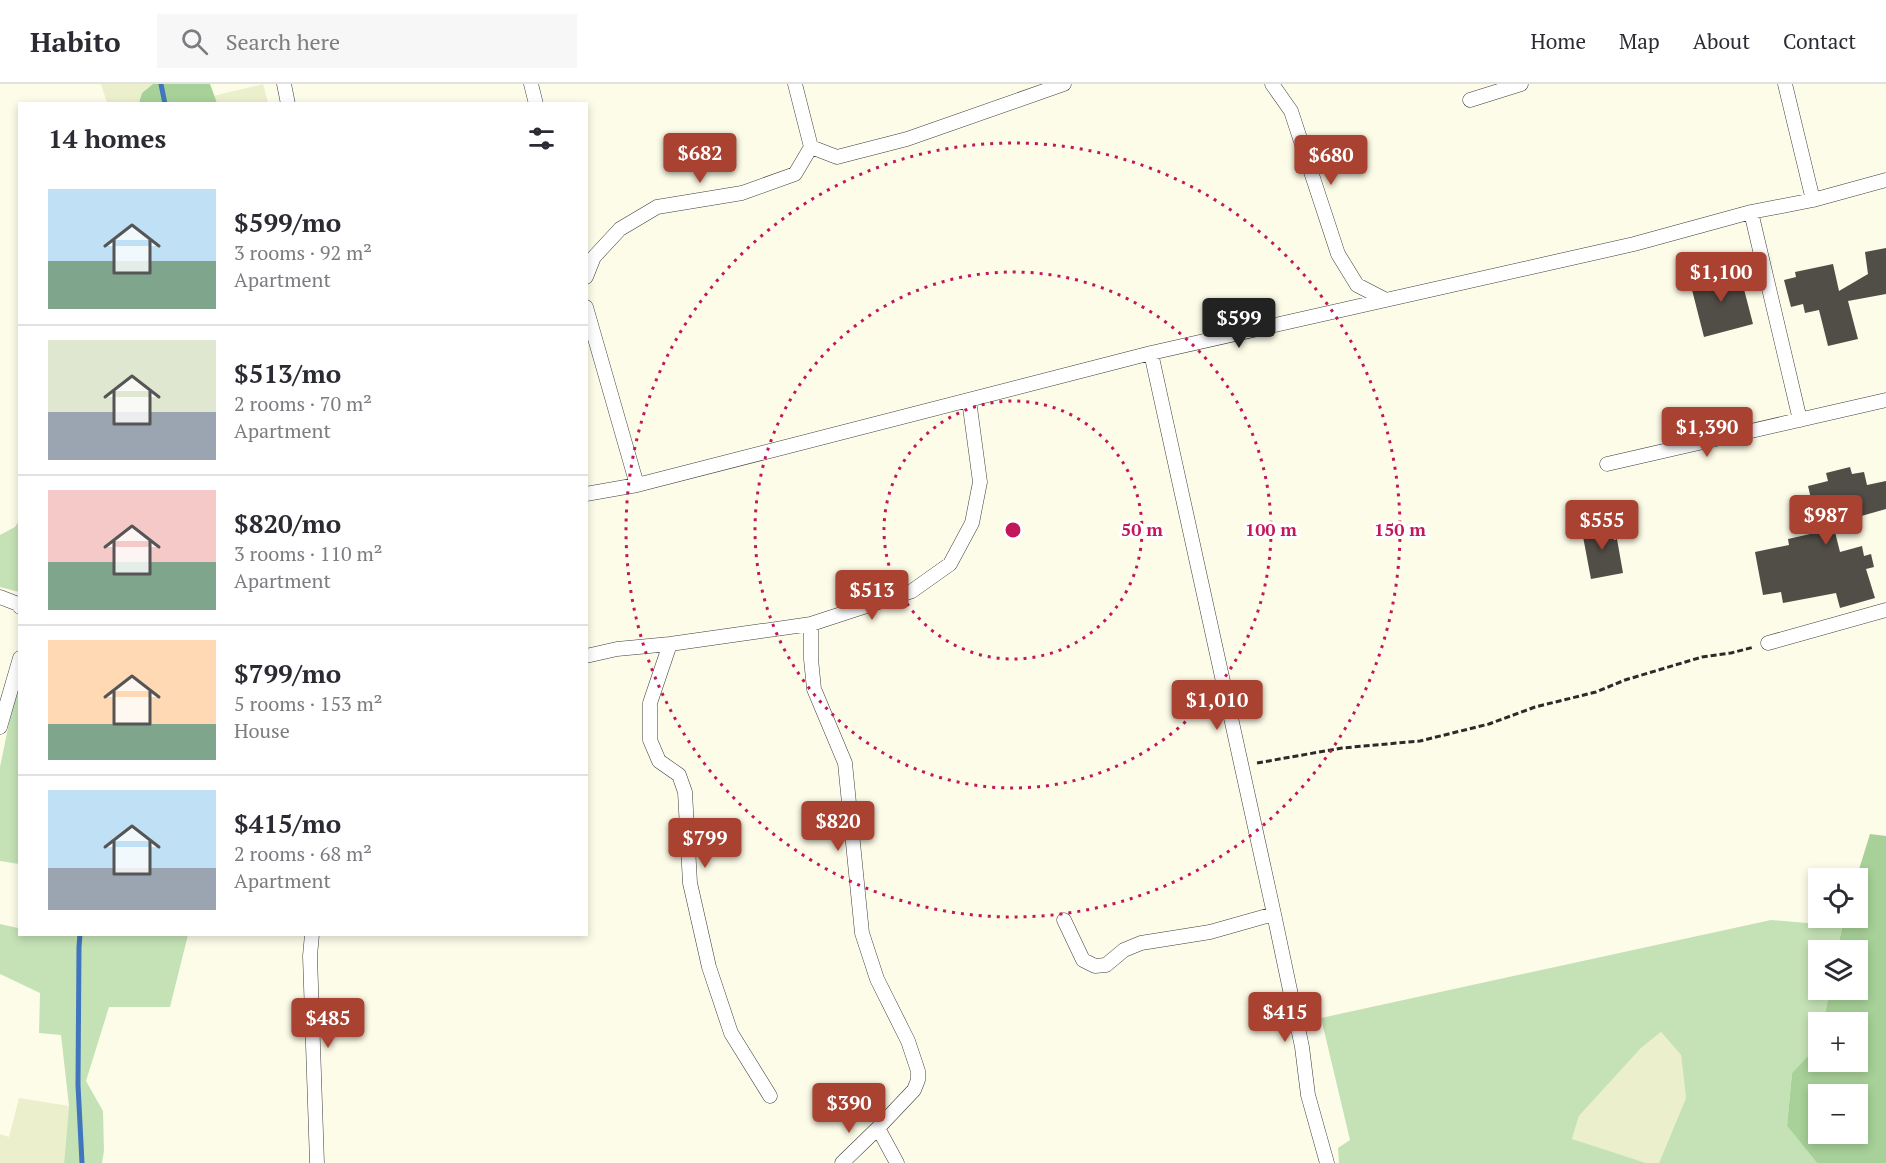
<!DOCTYPE html>
<meta charset="utf-8">
<style>
:root{--surface:#fff;--page:#f7f7f7;--text:#2b2b33;--muted:#7c7c81;--line:#e1e1e2;--accent:#a94231}
body{margin:0;font-family:"PT Serif",serif;background:var(--page);color:var(--text);height:100vh;display:flex;flex-direction:column;font-size:22px;white-space:nowrap}
*{box-sizing:border-box;margin:0}
p{font-size:20px;color:var(--muted)}
.icon{flex:none;width:33px;height:33px;fill:none;stroke:currentColor;stroke-width:2;stroke-linecap:round;stroke-linejoin:round}
.map{position:relative;flex:1;overflow:hidden}
.panel{position:absolute;left:18px;top:18px;width:570px;height:834px;display:flex;flex-direction:column;background:var(--surface);border-radius:0px;box-shadow:0 3px 9px #0003}
.panel>*{flex:none}
.controls{position:absolute;left:1808px;top:784px;display:grid;gap:12px}
.controls a{display:grid;place-items:center;width:60px;height:60px;border-radius:0px;background:var(--surface);box-shadow:0 3px 9px #0003;font-size:30px}
.price{position:absolute;translate:-50% -51px;padding:0 14px;border-radius:6px;background:var(--accent);color:#fff;font-size:20px;line-height:39px;filter:drop-shadow(0 2px 3px #0008)}
.price::after{content:'';position:absolute;left:50%;top:36px;width:18px;height:14px;margin-left:-9px;background:inherit;clip-path:polygon(0 0,100% 0,50% 100%)}
.price.selected{background:#222;color:#fff}
ul{padding:0;list-style:none}
li{display:flex;align-items:center;gap:18px;height:150px;padding:0 30px}
li+li{border-top:2px solid var(--line)}
li span{display:grid;place-items:center;flex:none;width:168px;height:120px;border-radius:0px;color:#555}
li>.icon{margin-inline-start:auto}
span .icon{width:72px;height:72px;fill:#fffc;stroke-width:1}
li b{font-size:26px}
h2{display:flex;justify-content:space-between;align-items:center;height:72px;padding:0 30px;font-size:26px}
header{display:flex;align-items:center;gap:36px;box-sizing:border-box;height:84px;padding:0 30px;background:var(--surface);border-bottom:2px solid var(--line)}
header strong{font-size:28px}
nav{display:flex;gap:33px;margin-inline-start:auto;font-size:21px}
.search{width:420px;height:54px;background:var(--page);display:flex;align-items:center;gap:15px;box-sizing:border-box;padding:0 21px;border-radius:0px;color:var(--muted);font-size:22px}
.map>svg:first-child{display:block}
.farmland{fill:#ecefcc}
.green{fill:#c5e2b6}
.forest{fill:#a7d198;fill-rule:evenodd}
.lines{fill:none;stroke-linecap:round;stroke-linejoin:round}
.stream{stroke:#4175bd;stroke-width:5}
.building{fill:#514d47}
.minor-casing{stroke:#3c3c3c;stroke-width:15}
.path{stroke:#2b2b2b;stroke-width:3;stroke-dasharray:6 3;stroke-linecap:butt}
.minor{stroke:#fff;stroke-width:14}
.ring{fill:none;stroke:#c2185b;stroke-width:3;stroke-dasharray:3 6}
.centre{fill:#c2185b;stroke:#fff;stroke-width:3}
.ring-label{font-size:18px;text-anchor:middle;font-weight:bold;fill:#c2185b;stroke:#fff;stroke-width:6;stroke-linejoin:round;paint-order:stroke}
</style>
<header>
<strong>Habito</strong>
<div class="search"><svg class="icon" aria-label="search" viewBox="0 0 24 24"><circle cx="10" cy="10" r="6"/><path d="M15 15l6 6"/></svg>Search here</div>
<nav><a>Home</a><a>Map</a><a>About</a><a>Contact</a></nav>
</header>
<div class="map">
<svg width="1886" height="1079" viewBox="0 0 1886 1079">
<rect width="100%" height="100%" fill="#fdfce8"/>
<path class="farmland" d="M101 0H153L142 9 139 20 107 19Z
M263 0 268 19H217L213 12Z
M1661 948 1681 971 1686 1014 1659 1079H1646L1572 1056 1579 1032 1641 964Z
M19 1014 69 1022 64 1079H0V1050L9 1053Z"/>
<path class="green" d="M19 437V508L0 503V451L15 443Z
M19 590V780L0 777V683Z
M1771 836 1842 842 1837 867H1818V906H1830L1823 939H1818V961L1792 989 1787 1042 1817 1079H1659L1686 1014 1681 971 1661 948 1641 964 1579 1032 1572 1055 1646 1079H1339L1338 1064 1350 1056 1321 934Z
M19 839 20 850 188 851 170 923H109L86 997 103 1027 104 1067 102 1079H64L69 1022 61 951 39 949 40 909 0 890V840L18 844Z"/>
<path class="forest" d="M153 0H210L217 19H139L142 9Z
M1870 750 1886 752V1079H1817L1787 1042 1792 989 1818 961V978H1857V939H1823L1830 906H1857V867H1837L1844 834H1857L1856 795ZM1818 1011H1857V1050H1818Z"/>
<g class="lines">
<path class="stream" d="M161 0 165 20
M80 850 79 863 78 1001 82 1079"/>
</g>
<path class="building" d="M1886 164V210L1848 217 1858 255 1828 262 1819 226 1805 229 1803 220 1791 223 1784 196 1796 193 1795 188 1833 180 1839 207 1868 190 1865 168Z
M1739 186 1753 240 1704 253 1690 198Z
M1850 383 1852 390 1864 388 1867 401 1886 397V425L1833 440 1840 468 1862 462 1864 472 1871 470 1874 483 1866 485 1875 514 1840 524 1836 509 1783 519 1781 508 1763 511 1755 468 1789 461 1788 455 1819 448 1808 402 1828 397 1826 389Z
M1597 440V442L1611 440 1614 456 1617 455 1623 489 1591 495 1581 442Z"/>
<g class="lines">
<g class="minor-casing">
<path id="minor" d="M284 0 288 20
M531 0 536 20
M1272 0 1291 27 1338 170 1357 201 1384 215
M1785 0 1813 116
M1470 16 1521 0
M811 63 837 73 907 55 1064 0
M1751 128 1800 336
M586 193 594 173 620 145 657 123 742 109 795 90 811 63 795 0
M586 223 637 401
M1607 380 1886 316
M586 410 637 401 1151 269 1634 160 1751 128 1813 116 1886 96
M0 513 18 520 20 523
M811 540V575L814 605 845 679 862 849 877 895 908 957 918 987V996L914 1006 878 1044 897 1079
M1768 559 1886 526
M670 560 650 619V656L659 677 679 691 685 708 690 799 709 883 731 949 770 1012
M586 572 617 565 670 560 811 540 912 507 950 480 972 439 980 398 969 316
M0 643 20 574
M1274 830 1302 963 1308 1011 1327 1079
M1064 836 1083 876 1095 882 1106 881 1124 866 1141 859 1210 848 1274 830 1151 269
M312 850 310 872 317 1079
M842 1079 878 1044"/>
</g>
<path class="path" d="M1257 679 1342 664 1420 657 1489 640 1535 623 1596 608 1625 596 1702 573 1731 569 1754 563"/>
<use href="#minor" class="minor"/>
</g>
<g class="ring">
<circle cx="1013" cy="446" r="129"/>
<circle cx="1013" cy="446" r="258"/>
<circle cx="1013" cy="446" r="387"/>
</g>
<circle cx="1013" cy="446" r="9" class="centre"/>
<g class="ring-label">
<text x="1142" y="452">50 m</text>
<text x="1271" y="452">100 m</text>
<text x="1400" y="452">150 m</text>
</g>
</svg>
<div class="controls">
<a><svg class="icon" aria-label="locate" viewBox="0 0 24 24"><circle cx="12" cy="12" r="6"/><path d="M12 2v4M12 18v4M2 12h4M18 12h4"/></svg></a>
<a><svg class="icon" aria-label="layers" viewBox="0 0 24 24"><path d="M12 4l9 5-9 5-9-5zM3 14l9 5 9-5"/></svg></a>
<a>+</a>
<a>−</a>
</div>
<b class="price" style="left:700px;top:100px">$682</b>
<b class="price" style="left:1331px;top:102px">$680</b>
<b class="price" style="left:1721px;top:219px">$1,100</b>
<b class="price selected" style="left:1239px;top:265px">$599</b>
<b class="price" style="left:1707px;top:374px">$1,390</b>
<b class="price" style="left:1826px;top:462px">$987</b>
<b class="price" style="left:1602px;top:467px">$555</b>
<b class="price" style="left:872px;top:537px">$513</b>
<b class="price" style="left:1217px;top:647px">$1,010</b>
<b class="price" style="left:838px;top:768px">$820</b>
<b class="price" style="left:705px;top:785px">$799</b>
<b class="price" style="left:1285px;top:959px">$415</b>
<b class="price" style="left:328px;top:965px">$485</b>
<b class="price" style="left:849px;top:1050px">$390</b>
<section class="panel">
<h2>14 homes<svg class="icon" aria-label="filters" viewBox="0 0 24 24"><path d="M4 7h16M4 17h16"/><circle cx="9" cy="7" r="2"/><circle cx="15" cy="17" r="2"/></svg></h2>
<ul>
<li><span style="background:linear-gradient(#bfe0f5 60%,#7fa58c 0)"><svg class="icon" aria-label="home" viewBox="0 0 24 24"><path d="M3 11l9-7 9 7M6 9v11h12V9"/></svg></span><div><b>$599/mo</b><p>3 rooms · 92 m²</p><p>Apartment</p></div></li>
<li><span style="background:linear-gradient(#dfe7d0 60%,#9aa5b1 0)"><svg class="icon" aria-label="home" viewBox="0 0 24 24"><path d="M3 11l9-7 9 7M6 9v11h12V9"/></svg></span><div><b>$513/mo</b><p>2 rooms · 70 m²</p><p>Apartment</p></div></li>
<li><span style="background:linear-gradient(#f6c9c9 60%,#7fa58c 0)"><svg class="icon" aria-label="home" viewBox="0 0 24 24"><path d="M3 11l9-7 9 7M6 9v11h12V9"/></svg></span><div><b>$820/mo</b><p>3 rooms · 110 m²</p><p>Apartment</p></div></li>
<li><span style="background:linear-gradient(#ffd9b3 70%,#7fa58c 0)"><svg class="icon" aria-label="home" viewBox="0 0 24 24"><path d="M3 11l9-7 9 7M6 9v11h12V9"/></svg></span><div><b>$799/mo</b><p>5 rooms · 153 m²</p><p>House</p></div></li>
<li><span style="background:linear-gradient(#bfe0f5 65%,#9aa5b1 0)"><svg class="icon" aria-label="home" viewBox="0 0 24 24"><path d="M3 11l9-7 9 7M6 9v11h12V9"/></svg></span><div><b>$415/mo</b><p>2 rooms · 68 m²</p><p>Apartment</p></div></li>
</ul>
</section>
</div>
